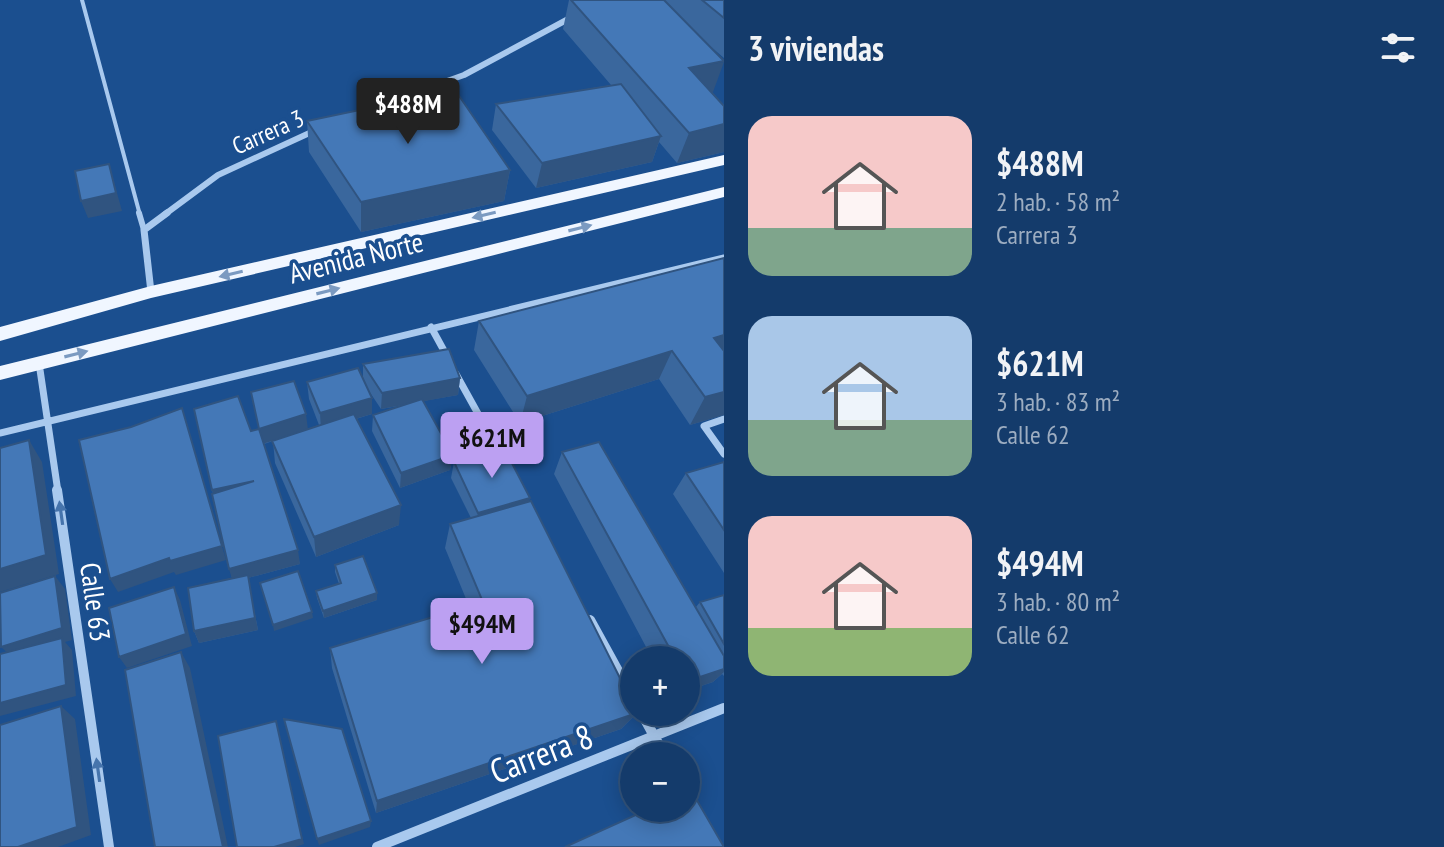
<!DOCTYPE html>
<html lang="es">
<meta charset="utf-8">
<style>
:root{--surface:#143b6b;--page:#1d4271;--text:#f1f3f6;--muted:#9dadc1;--line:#33557e;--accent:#bca0f2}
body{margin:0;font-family:"PT Sans Narrow",sans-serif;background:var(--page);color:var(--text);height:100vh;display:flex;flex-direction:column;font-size:30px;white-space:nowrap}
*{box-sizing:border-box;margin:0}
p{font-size:26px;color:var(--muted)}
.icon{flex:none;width:44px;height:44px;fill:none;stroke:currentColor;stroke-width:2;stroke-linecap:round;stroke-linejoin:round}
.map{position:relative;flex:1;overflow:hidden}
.side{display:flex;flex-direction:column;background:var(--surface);width:720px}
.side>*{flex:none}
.fabs{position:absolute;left:620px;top:646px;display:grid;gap:16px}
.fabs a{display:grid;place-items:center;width:80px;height:80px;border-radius:50%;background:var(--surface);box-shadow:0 4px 20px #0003,0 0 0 2px var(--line);font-size:40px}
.price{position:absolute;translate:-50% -68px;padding:0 18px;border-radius:8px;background:var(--accent);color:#111;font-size:26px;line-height:52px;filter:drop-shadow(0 2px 4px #0008)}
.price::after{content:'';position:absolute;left:50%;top:48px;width:24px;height:18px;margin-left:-12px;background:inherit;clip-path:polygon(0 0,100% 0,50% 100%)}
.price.selected{background:#222;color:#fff}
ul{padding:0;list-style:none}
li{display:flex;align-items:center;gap:24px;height:200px;padding:0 24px}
li span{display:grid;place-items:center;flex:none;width:224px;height:160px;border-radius:24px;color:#555}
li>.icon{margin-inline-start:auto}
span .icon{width:96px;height:96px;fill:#fffc;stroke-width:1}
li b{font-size:34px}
h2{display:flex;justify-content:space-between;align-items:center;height:96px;padding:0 24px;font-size:34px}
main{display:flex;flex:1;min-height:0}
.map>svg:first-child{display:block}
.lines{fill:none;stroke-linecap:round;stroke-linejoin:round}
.service-far1{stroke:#a9c9ee;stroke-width:4}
.service{stroke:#a9c9ee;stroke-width:6}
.minor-far2{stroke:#a9c9ee;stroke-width:6}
.minor-far1{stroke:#a9c9ee;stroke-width:7}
.minor{stroke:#a9c9ee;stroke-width:10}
.primary{fill:#f0f6ff;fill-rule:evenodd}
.wall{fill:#3a679d}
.shaded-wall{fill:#305480}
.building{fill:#4478b7;stroke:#305480;stroke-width:2}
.oneway{fill:#7b9ac1}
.oneway2{fill:#4674ac}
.labels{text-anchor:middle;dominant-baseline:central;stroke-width:7;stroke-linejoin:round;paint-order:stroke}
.far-street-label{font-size:24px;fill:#fff;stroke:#1b4f8f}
.street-label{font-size:28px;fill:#fff;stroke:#1b4f8f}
.near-street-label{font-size:34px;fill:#fff;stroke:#1b4f8f}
</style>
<main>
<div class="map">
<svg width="724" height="847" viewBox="0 0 724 847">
<rect width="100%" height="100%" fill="#1b4f8f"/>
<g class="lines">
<path class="service-far1" d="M82 0 140 215"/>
<path class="service" d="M139 213 144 230"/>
<path class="minor-far2" d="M366 110 464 75 572 17
M164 215 218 175 316 130"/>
<path class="minor-far1" d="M151 292 144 230 167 213
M431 327 448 358
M39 363 58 492
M456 374 502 457
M724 419 704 426 724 454
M0 433 724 258"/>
<path class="minor" d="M57 490 109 847
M590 620 634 700
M641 712 665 756
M377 847 724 708"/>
<path class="primary" d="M724 155V165L151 298 0 341V327L151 286Z
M724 187V197L0 380V366Z"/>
</g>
<path class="wall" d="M569 0H724V58L704 41 713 92H712L724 106V152L677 163 659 142 652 162 536 188 492 130 496 104 611 85 563 29Z
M307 121 510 170 504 201 361 232 309 152Z
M724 258V415L690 425 659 379 520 423 474 350 479 321Z
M363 364 460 378 458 395 423 401 453 455 450 470 400 488 372 431 373 415 405 405 381 409 367 388 372 398V414L356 419 399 525 316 557 275 463 273 441 264 444 300 564 248 578 258 630 199 643 194 631 232 578 194 409 251 431 259 429 251 392 307 429 319 425 309 399 307 382 363 378Z
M562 452 696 607 700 602 724 595V676L722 674 713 682 686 691V660H653L554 474Z
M454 462 530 498 528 502 637 713 621 729 376 813 332 668 330 648 469 606 445 548 450 524 471 518 451 478Z
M724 462V573L673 494 686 473Z
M335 565 377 600 324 618 317 598 316 591 339 584 335 572Z"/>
<path class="shaded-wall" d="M724 62 713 92 678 99 689 68Z
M724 124V152L677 163 689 133Z
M661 136 652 162 536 188 542 163Z
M109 164 122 211 88 218 81 201Z
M510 170 504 201 361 232V202Z
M724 335V358L714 338Z
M672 351 659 379 520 423 527 396Z
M460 378 458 395 381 409 382 393Z
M724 392V415L690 425 705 397Z
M372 398V414L321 429 320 413Z
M182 408 226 560 176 575 174 572 118 592 110 579 169 558Z
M306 414 308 430 262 444 259 429Z
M29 440 42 462 59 574 0 592V569Z
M453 455 450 470 400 488 401 473Z
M254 481 216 505 212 490Z
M530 498 525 513 475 528 478 513Z
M401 505 399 525 316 557 314 537Z
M298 550 300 564 248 578 258 630 199 643 194 631 233 582 229 569Z
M55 576 65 589 72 640 65 642 72 650 76 696 0 716V703L13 658 1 647Z
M174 587 180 600 192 646 127 668 119 657Z
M377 593V600L324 618 323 611Z
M312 612 313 618 274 631 273 625Z
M181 652 190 668 228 847H223Z
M724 669V672L713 682 686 691V682L688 681Z
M61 706 75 719 91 835 58 847H18Z
M637 713 621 729 376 813 377 801Z
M276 721 304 844 295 847H274Z
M371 821 370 827 319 845 317 839Z"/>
<path class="building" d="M571 0H664L724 61 689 68 724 106V124L689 133Z
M702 0H724V18Z
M621 84 661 136 542 163 496 104Z
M455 90 510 170 361 202 307 121Z
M109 164 116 193 81 201 75 171Z
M724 258V335L714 338 724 351V392L705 397 672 351 527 396 479 321Z
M449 349 460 378 382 393 363 364Z
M358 368 372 398 320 413 307 382Z
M294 381 306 414 259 429 251 392Z
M238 396 251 431 259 429 298 550 229 569 212 494 254 481 212 490 194 409Z
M422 399 453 455 401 473 373 415Z
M182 408 222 546 170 561 169 558 110 579 79 440 131 427Z
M354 414 401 505 314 537 272 441Z
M29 440 46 555 0 569V448Z
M599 442 724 656V669L688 681 686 678V660H676L562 452Z
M504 448 530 498 478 513 454 462Z
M724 462V530L686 473Z
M531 501 634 706V712L637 713 377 801 330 648 483 602 450 524Z
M363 556 377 593 323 611 316 591 341 583 335 565Z
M298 571 312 612 273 625 260 583Z
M248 575 255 618 194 631 188 588Z
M55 576 62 628 1 647 0 593Z
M174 587 186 634 119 657 109 608Z
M724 595V644L700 602Z
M62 638 66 685 0 703V654Z
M181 652 223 847H155L125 670Z
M61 706 77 827 18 847H0V725Z
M284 719 342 729 371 821 317 839Z
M276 721 302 839 274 847H237L218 736Z
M691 790 724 847H565L651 808H686V792Z"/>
<defs><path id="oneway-solid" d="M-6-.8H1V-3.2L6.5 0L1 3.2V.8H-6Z" transform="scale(2)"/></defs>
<g class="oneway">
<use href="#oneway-solid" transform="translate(484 215) rotate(167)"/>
<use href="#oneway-solid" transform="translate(580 228) rotate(-14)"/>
<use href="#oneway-solid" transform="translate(231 274) rotate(167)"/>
<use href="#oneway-solid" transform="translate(328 291) rotate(-14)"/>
<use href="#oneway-solid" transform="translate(76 354) rotate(-14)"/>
</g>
<g class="oneway2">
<use href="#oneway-solid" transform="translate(61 513) rotate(-98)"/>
<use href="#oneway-solid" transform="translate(98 770) rotate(-98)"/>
</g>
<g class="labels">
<g class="far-street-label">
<text transform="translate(268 132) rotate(-24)">Carrera 3</text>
</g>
<g class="street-label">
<text transform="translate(356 257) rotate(-14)">Avenida Norte</text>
<text transform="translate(96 602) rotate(82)">Calle 63</text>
</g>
<g class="near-street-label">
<text transform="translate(541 753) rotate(-21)">Carrera 8</text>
</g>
</g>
</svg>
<div class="fabs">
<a>+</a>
<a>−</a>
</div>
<b class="price selected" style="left:408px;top:146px">$488M</b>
<b class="price" style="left:492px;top:480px">$621M</b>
<b class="price" style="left:482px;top:666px">$494M</b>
</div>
<section class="side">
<h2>3 viviendas<svg class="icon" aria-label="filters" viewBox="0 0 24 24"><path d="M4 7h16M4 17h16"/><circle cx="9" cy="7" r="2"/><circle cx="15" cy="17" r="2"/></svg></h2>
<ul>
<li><span style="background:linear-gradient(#f6c9c9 70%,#7fa58c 0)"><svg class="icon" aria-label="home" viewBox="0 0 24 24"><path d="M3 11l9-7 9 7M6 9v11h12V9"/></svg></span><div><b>$488M</b><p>2 hab. · 58 m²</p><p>Carrera 3</p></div></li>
<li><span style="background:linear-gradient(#a9c7e8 65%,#7fa58c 0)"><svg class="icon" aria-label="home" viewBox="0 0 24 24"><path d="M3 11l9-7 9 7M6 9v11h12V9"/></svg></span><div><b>$621M</b><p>3 hab. · 83 m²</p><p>Calle 62</p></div></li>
<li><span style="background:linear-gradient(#f6c9c9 70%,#8fb573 0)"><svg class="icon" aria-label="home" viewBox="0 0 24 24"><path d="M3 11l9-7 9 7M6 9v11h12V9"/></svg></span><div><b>$494M</b><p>3 hab. · 80 m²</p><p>Calle 62</p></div></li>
</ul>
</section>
</main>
